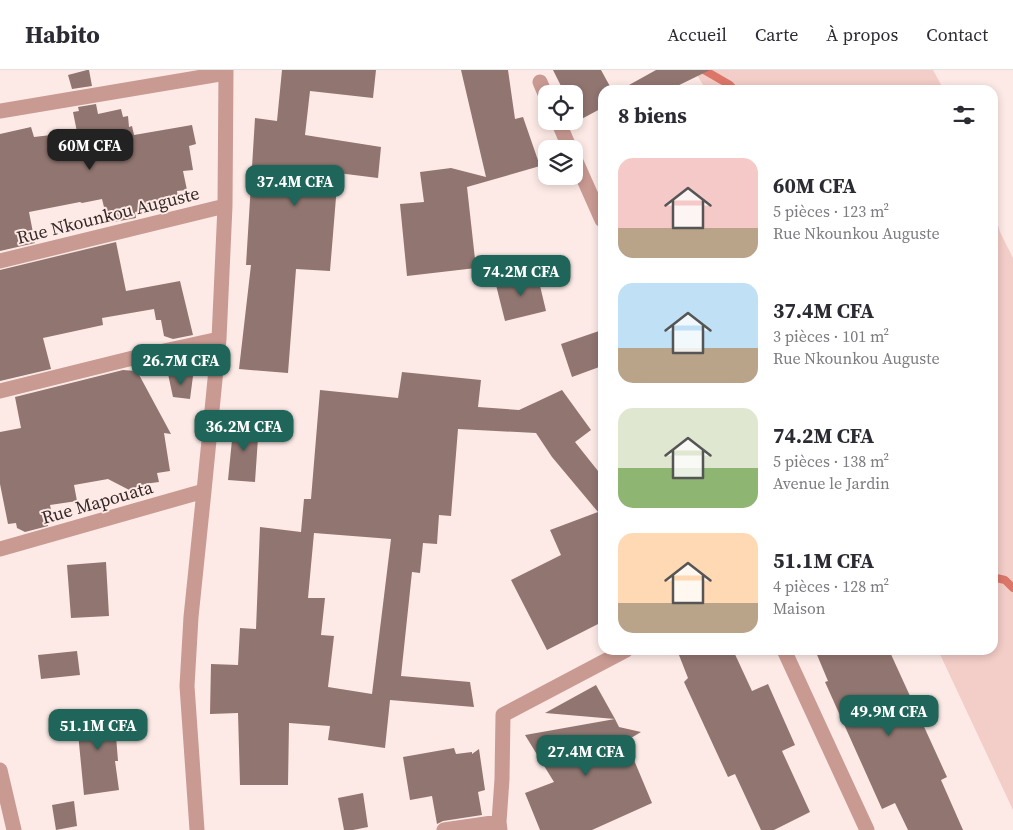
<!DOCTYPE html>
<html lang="fr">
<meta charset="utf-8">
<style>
:root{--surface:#fff;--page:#f2f2f3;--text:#2b2b33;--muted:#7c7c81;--line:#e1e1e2;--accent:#1f6559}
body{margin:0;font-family:"Source Serif 4",serif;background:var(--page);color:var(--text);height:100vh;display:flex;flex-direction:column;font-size:19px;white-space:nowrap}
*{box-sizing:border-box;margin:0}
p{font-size:16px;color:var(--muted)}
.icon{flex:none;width:28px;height:28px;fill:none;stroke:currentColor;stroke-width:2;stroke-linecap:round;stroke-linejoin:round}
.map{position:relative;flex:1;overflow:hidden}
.panel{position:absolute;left:598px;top:15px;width:400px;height:570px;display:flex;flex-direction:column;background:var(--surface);border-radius:15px;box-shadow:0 2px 8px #0003}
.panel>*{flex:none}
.fabs{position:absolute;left:538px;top:15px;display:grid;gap:10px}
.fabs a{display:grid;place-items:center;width:45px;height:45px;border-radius:10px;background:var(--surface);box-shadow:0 2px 8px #0003;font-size:25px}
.price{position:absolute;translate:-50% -42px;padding:0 11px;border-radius:10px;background:var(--accent);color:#fff;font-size:16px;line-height:32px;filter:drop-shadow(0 1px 2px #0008)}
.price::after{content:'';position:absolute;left:50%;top:30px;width:15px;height:11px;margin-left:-8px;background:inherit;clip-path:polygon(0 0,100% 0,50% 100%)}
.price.current{background:#222;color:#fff}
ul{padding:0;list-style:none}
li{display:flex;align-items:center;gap:15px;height:125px;padding:0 20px}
li span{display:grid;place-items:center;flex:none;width:140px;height:100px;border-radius:15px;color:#555}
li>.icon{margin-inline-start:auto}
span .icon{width:60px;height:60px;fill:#fffc;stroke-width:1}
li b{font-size:21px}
h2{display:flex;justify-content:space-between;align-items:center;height:60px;padding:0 20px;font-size:21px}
header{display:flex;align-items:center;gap:30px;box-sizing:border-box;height:70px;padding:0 25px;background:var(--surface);border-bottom:1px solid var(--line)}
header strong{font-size:24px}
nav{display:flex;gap:28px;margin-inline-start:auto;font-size:18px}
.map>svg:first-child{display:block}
.green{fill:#f3cdc7}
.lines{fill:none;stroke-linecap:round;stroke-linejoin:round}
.stream{stroke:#dc7669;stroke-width:8}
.building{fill:#917570;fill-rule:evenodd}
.minor{stroke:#c99a92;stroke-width:15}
.labels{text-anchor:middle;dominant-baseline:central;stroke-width:4;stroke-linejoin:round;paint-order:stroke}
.street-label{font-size:18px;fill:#342826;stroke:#fdeae6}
</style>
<header>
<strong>Habito</strong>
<nav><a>Accueil</a><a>Carte</a><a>À propos</a><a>Contact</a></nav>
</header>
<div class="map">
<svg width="1013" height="760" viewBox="0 0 1013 760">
<rect width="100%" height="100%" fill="#fdeae6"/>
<path class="green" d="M694 0H933L944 20H706Z
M993 138 1000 162 1013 188V740L938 580H992Z"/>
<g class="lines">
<path class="stream" d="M704 0 730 15 734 20
M992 507 1005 510 1013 518"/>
</g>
<path class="building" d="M87 0H89L92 16 72 19 68 5Z
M282 0H376L373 28 310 21 305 65 381 77 378 108 338 103 330 201 296 199 288 303 239 299 251 195H246L255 48 277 51Z
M461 0H508L515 49 523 47 540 96 467 117 476 198 407 206 400 134 424 132 420 102 451 98 486 107Z
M553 0H601L612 20H602V38L574 53V24H565Z
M656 0H710L669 20H620Z
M96 34 98 44 121 39 123 47 128 46 129 57 132 56 134 65 192 55 196 74 189 76 193 100 183 101 187 120 177 121 179 134 135 142 136 148 108 153 102 129 82 133 80 132 29 142 35 173 0 181V64L31 57 34 67 77 62 73 42 79 41 78 37Z
M116 172 126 221 180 211 193 265 173 269 164 266 161 250H156L154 239 102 248 103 255 43 268 51 299 0 311V200Z
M537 203 546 241 505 251 495 211Z
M602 260V296L572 307 561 274Z
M123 300 137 301 171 364 164 363 170 401 157 403 159 412 144 414 137 424 108 409 74 415 77 431 50 435 51 440 45 441 48 456 25 462 17 458 16 453 8 454 0 414V362L21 358 15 327Z
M402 302 481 310 478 337 519 340 562 320 591 360 575 372 602 406V552L547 580 511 510 561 485 550 460 598 442 552 387 536 363 458 359 451 446 439 445 437 474 423 473 420 503 412 502 401 606 470 612 474 637 390 630 385 678 328 670 330 656 289 653 288 715H240L238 643 210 644 211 594 238 595 240 558 256 559 260 457 301 462 304 429H311L320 320 398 328ZM314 463 391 469 372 624 328 617 334 566 321 565 325 528H308Z
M168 304 193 306 190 329 173 327Z
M234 350 259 353 255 412 228 410Z
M106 492 109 546 71 548 67 495Z
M677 580H733L752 621 768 614 795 675 782 681 810 742 774 760H761L735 704 728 707 684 612 688 608Z
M815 580H889L947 707 941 710 963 760H908L895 733 882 739 825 612 828 611Z
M77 581 80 605 41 609 38 585Z
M596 615 615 649 545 643Z
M114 641 118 691H115L119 720 84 725 76 642Z
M615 649 619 657 641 662 626 671 652 733 592 760H540L525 723 554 712 525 665Z
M454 678 456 684 472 682V684L479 679 485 720 478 722 482 745 443 751 437 754 432 726 410 730 403 687Z
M363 723 368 757 353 760H344L338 728Z
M74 731 77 756 56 760 52 735Z"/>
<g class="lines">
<path class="minor" d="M540 12 546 26
M0 41 226 3
M558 51 570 79
M574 87 602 150
M0 191 225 136
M0 321 141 286 219 269
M0 479 204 421
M784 580 867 760
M0 700 14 760
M197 760 187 616 191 547 204 421 219 269 225 136 226 0
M444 760 499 752
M500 760 499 752 502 709 503 645 626 580"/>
</g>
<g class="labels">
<g class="street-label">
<text transform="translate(108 145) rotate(-14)">Rue Nkounkou Auguste</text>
<text transform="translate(97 432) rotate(-16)">Rue Mapouata</text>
</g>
</g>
</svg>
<div class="fabs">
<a><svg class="icon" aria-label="locate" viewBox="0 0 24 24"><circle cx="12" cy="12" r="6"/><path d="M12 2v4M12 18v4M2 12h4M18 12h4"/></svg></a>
<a><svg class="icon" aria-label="layers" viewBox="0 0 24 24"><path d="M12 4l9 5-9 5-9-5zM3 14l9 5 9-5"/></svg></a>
</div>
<b class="price current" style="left:90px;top:101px">60M CFA</b>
<b class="price" style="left:295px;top:137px">37.4M CFA</b>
<b class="price" style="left:521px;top:227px">74.2M CFA</b>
<b class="price" style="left:181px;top:316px">26.7M CFA</b>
<b class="price" style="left:244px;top:382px">36.2M CFA</b>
<b class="price" style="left:889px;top:667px">49.9M CFA</b>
<b class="price" style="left:98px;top:681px">51.1M CFA</b>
<b class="price" style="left:586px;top:707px">27.4M CFA</b>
<section class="panel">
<h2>8 biens<svg class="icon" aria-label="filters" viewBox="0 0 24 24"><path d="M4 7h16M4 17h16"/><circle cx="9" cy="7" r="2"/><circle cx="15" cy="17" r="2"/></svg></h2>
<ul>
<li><span style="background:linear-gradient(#f6c9c9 70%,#b9a48a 0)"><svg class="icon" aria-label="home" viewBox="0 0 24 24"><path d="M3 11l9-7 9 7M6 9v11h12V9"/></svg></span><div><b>60M CFA</b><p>5 pièces · 123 m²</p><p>Rue Nkounkou Auguste</p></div></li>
<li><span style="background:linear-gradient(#bfe0f5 65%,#b9a48a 0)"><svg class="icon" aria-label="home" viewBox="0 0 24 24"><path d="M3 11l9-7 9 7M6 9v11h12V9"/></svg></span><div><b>37.4M CFA</b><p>3 pièces · 101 m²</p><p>Rue Nkounkou Auguste</p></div></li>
<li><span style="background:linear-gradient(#dfe7d0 60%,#8fb573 0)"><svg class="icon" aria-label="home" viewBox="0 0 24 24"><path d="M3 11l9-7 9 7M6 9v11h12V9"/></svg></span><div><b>74.2M CFA</b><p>5 pièces · 138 m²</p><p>Avenue le Jardin</p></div></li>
<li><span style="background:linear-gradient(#ffd9b3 70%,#b9a48a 0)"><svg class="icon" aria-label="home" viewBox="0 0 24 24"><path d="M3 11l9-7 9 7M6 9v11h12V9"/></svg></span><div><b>51.1M CFA</b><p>4 pièces · 128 m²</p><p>Maison</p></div></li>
</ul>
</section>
</div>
